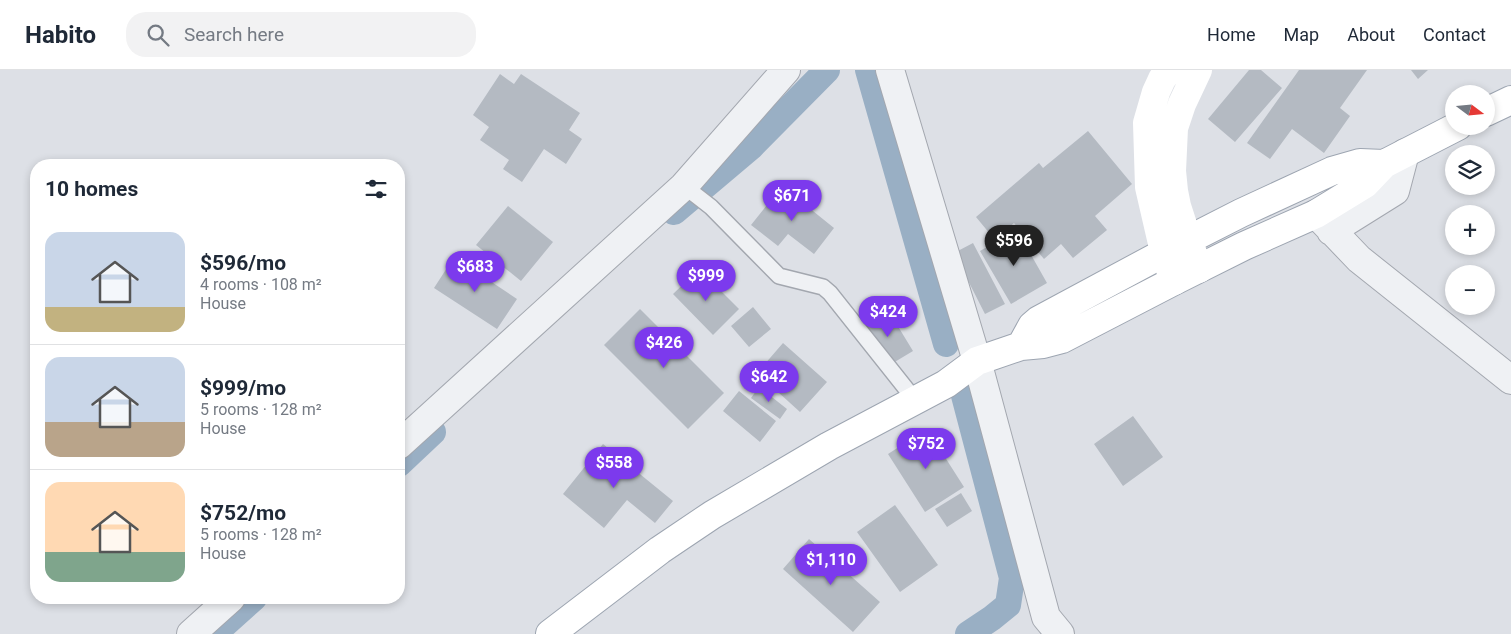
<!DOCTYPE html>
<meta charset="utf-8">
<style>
:root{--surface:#fff;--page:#f2f2f3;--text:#1f2937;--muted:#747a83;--line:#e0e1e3;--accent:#7c3aed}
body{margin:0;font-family:Roboto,sans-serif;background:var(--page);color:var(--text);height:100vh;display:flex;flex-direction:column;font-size:19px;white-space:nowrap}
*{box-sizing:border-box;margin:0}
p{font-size:16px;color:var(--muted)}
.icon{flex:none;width:28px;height:28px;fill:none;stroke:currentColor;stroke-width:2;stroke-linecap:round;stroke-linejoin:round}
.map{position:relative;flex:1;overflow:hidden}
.panel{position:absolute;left:30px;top:89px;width:375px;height:445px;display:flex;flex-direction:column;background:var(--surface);border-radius:20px;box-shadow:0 2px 8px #0003}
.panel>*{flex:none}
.needle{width:32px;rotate:106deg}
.fabs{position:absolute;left:1445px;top:15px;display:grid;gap:10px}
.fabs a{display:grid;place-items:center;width:50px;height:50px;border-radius:50%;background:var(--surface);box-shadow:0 2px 8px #0003;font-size:25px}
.price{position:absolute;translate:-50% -42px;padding:0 11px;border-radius:18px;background:var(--accent);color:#fff;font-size:16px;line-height:32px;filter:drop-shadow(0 1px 2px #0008)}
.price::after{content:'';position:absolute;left:50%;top:30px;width:15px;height:11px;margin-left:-8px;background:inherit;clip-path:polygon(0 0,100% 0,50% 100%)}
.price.selected{background:#222;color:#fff}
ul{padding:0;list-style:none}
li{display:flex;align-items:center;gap:15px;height:125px;padding:0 15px}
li+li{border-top:1px solid var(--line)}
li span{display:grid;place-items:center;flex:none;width:140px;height:100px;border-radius:15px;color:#555}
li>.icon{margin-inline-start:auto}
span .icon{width:60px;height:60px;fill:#fffc;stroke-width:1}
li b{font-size:21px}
h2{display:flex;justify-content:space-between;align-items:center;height:60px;padding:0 15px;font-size:21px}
header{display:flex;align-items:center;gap:30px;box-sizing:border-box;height:70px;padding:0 25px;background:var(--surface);border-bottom:1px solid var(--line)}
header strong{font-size:24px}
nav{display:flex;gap:28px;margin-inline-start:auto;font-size:18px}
.search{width:350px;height:45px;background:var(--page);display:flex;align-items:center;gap:12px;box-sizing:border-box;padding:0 18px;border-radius:20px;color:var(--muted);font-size:19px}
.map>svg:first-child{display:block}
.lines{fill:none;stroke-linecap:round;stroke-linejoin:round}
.canal{stroke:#99afc4;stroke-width:26}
.building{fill:#b4bac2}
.service-casing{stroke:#a3a7af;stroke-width:18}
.minor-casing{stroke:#a3a7af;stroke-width:30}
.primary-casing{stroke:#9da5b1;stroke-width:30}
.service{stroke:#eff1f4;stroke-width:15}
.minor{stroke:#eff1f4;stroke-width:28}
.secondary{stroke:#fff;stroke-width:28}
.primary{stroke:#fff;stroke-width:28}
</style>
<header>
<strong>Habito</strong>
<div class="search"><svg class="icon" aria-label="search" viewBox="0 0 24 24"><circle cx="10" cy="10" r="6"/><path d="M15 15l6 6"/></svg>Search here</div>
<nav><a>Home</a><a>Map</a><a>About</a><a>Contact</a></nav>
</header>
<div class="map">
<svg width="1511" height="564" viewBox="0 0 1511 564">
<rect width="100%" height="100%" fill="#dde0e6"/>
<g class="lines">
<path class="canal" d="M868 0 946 274
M674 142 751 77 827 0
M962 318 1012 508 1008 535 992 548 968 564
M399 394 433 362
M214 564 254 528"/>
</g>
<path class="building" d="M1249 0H1261L1282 18 1235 72 1208 49Z
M1299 0H1367L1340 38 1350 46 1324 83 1292 59 1270 89 1247 73Z
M1411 0H1428L1418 9Z
M500 4 514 14 521 4 580 43 569 60 582 69 566 94 544 79 522 112 503 99 509 90 480 70 489 57 473 45Z
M1088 61 1132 114 1095 146 1107 160 1073 188 1061 174 1044 189 1014 153 995 170 976 147 1039 93 1043 98Z
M782 116 834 158 814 184 788 164 778 176 751 155Z
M508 136 553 172 521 211 476 175Z
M1017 160 1047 213 1011 234 980 181Z
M973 173 1005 234 985 244 954 183Z
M454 187 517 229 497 259 434 218Z
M699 199 739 239 713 265 673 224Z
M753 237 771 259 749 277 731 256Z
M640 239 724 323 688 359 604 275Z
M888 240 913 281 888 296 864 255Z
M783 273 827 312 800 342 757 303Z
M759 317 787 339 780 349 751 328Z
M739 321 776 351 760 372 723 341Z
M1133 346 1163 387 1123 416 1094 374Z
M927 359 964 417 925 442 888 384Z
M603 374 673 431 655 453 627 430 604 458 563 424Z
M961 423 972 441 947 457 935 439Z
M895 435 938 495 900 522 857 462Z
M809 469 880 532 853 562 783 499Z"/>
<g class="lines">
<g class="service-casing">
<path id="service" d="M684 116 711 137 779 206 823 217 830 223 915 330"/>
</g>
<g class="minor-casing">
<path id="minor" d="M890 0 977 291 1046 547 1060 564
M1316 144 1359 189 1511 310
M1331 161 1395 121 1405 83
M399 375 684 116 786 0
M191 564 231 528"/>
</g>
<g class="primary-casing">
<path id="primary" d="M1486 42 1511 30
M1021 276 1032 256 1039 250 1188 170 1241 143 1332 101 1360 93 1384 94
M550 564 660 480 712 445 829 376 946 314 977 291 1021 276 1043 274 1062 269 1174 211 1244 176 1316 144 1365 114 1384 94 1458 56"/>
</g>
<use href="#service" class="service"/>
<use href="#minor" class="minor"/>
<path class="secondary" d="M1169 0 1162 9 1156 22 1147 53 1149 117 1164 182 1174 211
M1198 0 1182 34 1174 58 1172 101 1174 121 1177 136 1188 170 1199 199"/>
<use href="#primary" class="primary"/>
</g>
</svg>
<div class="fabs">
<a><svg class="needle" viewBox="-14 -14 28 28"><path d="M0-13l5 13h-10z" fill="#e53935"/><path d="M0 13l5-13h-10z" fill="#747a83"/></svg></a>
<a><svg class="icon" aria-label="layers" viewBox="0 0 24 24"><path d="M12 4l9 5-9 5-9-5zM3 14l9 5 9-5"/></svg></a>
<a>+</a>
<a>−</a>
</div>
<b class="price" style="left:792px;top:152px">$671</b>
<b class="price selected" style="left:1014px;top:197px">$596</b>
<b class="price" style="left:475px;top:223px">$683</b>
<b class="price" style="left:706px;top:232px">$999</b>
<b class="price" style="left:888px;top:268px">$424</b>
<b class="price" style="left:664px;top:299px">$426</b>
<b class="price" style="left:769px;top:333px">$642</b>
<b class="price" style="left:926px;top:400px">$752</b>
<b class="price" style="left:614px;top:419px">$558</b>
<b class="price" style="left:831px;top:516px">$1,110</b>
<section class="panel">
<h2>10 homes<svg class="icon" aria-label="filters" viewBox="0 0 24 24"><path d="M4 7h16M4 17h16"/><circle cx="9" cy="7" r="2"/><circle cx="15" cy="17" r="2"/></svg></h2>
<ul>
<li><span style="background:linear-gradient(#c9d6e8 75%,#c2b280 0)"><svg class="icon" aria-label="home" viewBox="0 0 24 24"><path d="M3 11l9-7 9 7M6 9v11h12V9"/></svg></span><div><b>$596/mo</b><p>4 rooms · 108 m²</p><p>House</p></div></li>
<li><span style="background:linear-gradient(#c9d6e8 65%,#b9a48a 0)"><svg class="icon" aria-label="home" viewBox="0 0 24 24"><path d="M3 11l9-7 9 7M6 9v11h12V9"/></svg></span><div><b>$999/mo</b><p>5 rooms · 128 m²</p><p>House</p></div></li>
<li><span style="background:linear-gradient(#ffd9b3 70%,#7fa58c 0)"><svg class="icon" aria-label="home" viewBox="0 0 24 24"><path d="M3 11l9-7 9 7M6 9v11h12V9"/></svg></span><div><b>$752/mo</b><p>5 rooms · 128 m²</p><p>House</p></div></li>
</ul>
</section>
</div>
